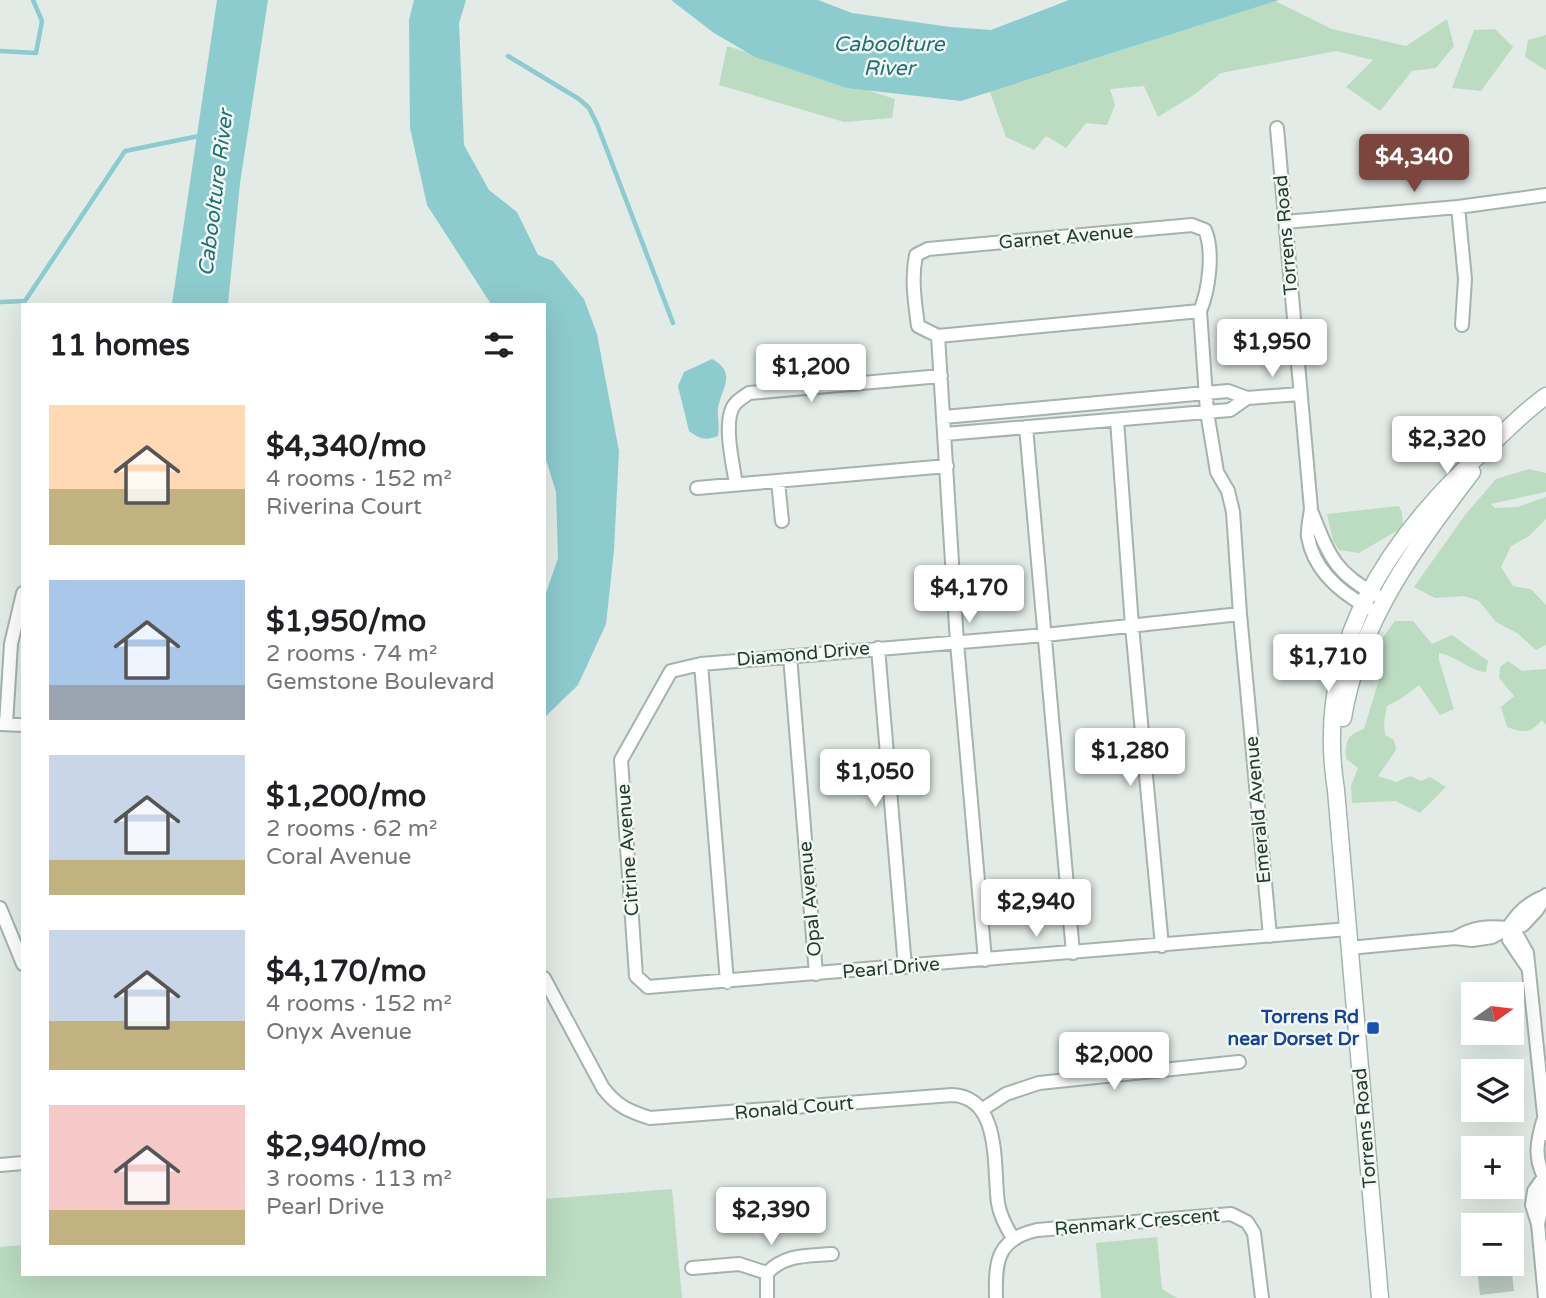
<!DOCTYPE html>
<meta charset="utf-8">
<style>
:root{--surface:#fff;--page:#f6f6f6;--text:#202124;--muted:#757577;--accent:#7c463f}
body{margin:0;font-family:"Varela Round",sans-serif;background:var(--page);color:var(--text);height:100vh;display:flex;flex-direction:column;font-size:26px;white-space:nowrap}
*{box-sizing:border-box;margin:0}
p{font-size:23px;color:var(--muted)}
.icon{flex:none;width:38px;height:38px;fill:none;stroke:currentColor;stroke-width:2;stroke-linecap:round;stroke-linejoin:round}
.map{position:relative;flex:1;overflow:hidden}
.side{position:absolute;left:21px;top:303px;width:525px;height:973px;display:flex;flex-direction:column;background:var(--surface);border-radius:0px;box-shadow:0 7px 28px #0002}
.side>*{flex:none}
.needle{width:46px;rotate:76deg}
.controls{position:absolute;left:1461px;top:982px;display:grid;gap:14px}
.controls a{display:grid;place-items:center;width:63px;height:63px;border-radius:0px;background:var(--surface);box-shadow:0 7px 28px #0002;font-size:35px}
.price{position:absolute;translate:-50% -60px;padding:0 16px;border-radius:7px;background:#fff;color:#222;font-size:23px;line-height:46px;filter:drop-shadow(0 2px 4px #0008)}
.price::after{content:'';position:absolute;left:50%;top:42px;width:21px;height:16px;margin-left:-10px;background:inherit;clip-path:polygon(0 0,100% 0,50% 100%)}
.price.selected{background:var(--accent);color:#fff}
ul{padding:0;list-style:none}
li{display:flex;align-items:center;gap:21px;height:175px;padding:0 28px}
li span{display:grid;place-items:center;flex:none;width:196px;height:140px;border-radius:0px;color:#555}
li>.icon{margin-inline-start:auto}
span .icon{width:84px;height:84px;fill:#fffc;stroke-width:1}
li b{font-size:30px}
h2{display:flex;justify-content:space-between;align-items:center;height:84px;padding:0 28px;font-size:30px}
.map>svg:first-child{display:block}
.green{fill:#bbdcc1}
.water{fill:#8ccbce}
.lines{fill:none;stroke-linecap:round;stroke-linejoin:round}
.stream{stroke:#8ccbce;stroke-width:4.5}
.building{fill:#b7c6bf}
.street-casing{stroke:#a5b3ac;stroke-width:16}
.secondary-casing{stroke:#a1b7ad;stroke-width:19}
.street{stroke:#fff;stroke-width:12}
.secondary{stroke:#fff;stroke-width:16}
.transit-dot{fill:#1a4fb4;stroke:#f2f8f4;stroke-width:2.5}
.labels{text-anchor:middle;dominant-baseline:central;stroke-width:5;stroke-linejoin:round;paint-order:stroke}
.street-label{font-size:19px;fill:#233c32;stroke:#f2f8f4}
.transit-label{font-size:19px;font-weight:bold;fill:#164399;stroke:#f2f8f4;text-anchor:end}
.water-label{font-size:21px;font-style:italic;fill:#1f6f75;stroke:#f2f8f4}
</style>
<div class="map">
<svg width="1546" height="1298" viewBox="0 0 1546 1298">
<rect width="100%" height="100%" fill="#e2ebe6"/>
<path class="green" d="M1275 1 1332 29 1406 46 1447 19 1454 46 1436 68 1412 71 1380 111 1346 87 1373 60 1336 51 1221 73 1195 94 1158 117 1144 86 1110 89 1115 105 1107 125 1086 123 1066 148 1046 136 1034 150 1006 137 990 92Z
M1495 29 1513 47 1481 91 1452 88 1474 30Z
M1546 35V70L1525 57 1528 40Z
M727 46 895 99 892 118 844 122 719 85Z
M1529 469 1546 473V492L1491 504 1495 508 1518 507 1546 497V519L1529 536 1511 546 1501 567 1513 586 1531 589 1546 605V645L1536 650 1517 633 1496 622 1479 601 1464 596 1435 598 1414 587 1465 515 1496 479Z
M1399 506 1402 513 1403 527 1359 553 1339 550 1333 541 1327 514Z
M1395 621H1413L1432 644 1452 635 1488 661 1486 672C1469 671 1457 656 1439 653V660L1454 709 1440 715 1419 685 1402 698 1387 706 1384 722 1385 735 1394 740 1396 750 1378 776 1396 782 1410 776 1421 781 1430 777 1446 787 1420 813 1396 801 1352 803 1351 786 1358 768 1346 759C1345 741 1347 735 1364 729L1380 676 1372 670H1363L1366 651 1378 644Z
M1508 661 1522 671 1546 669V725L1542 720C1530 734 1524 733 1507 727L1501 707 1514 696 1499 678 1500 667Z
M672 1189 682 1298H0V1247L23 1245V1274H544V1199Z
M1157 1237 1162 1289 1177 1298H1101L1096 1243Z"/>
<path class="water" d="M217 0H268L240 183 228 304H172Z
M414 0H466L459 23 464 145 489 190 517 212 538 255 553 261 584 299 597 334 619 451 614 550 606 624 578 685 544 718V599L558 558 556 492 544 453V304H491L427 205 410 128 409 20Z
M671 0H818L852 13 950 27 991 30 1069 0H1279L961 101 847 88 755 57 714 33Z
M712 359C738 373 721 389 718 408 717 417 720 426 718 436 705 441 700 439 689 431L678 386 684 372Z"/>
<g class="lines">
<path class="stream" d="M0 51 36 53 42 21 33 0
M508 56 579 99 589 108 597 124 673 323
M0 302 25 301 125 151 204 135"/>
</g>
<path class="building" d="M1480 1264H1511L1514 1291 1480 1295 1477 1269Z"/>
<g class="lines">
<g class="street-casing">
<path id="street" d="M1277 128 1311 509C1310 518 1307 529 1308 537 1314 571 1341 593 1369 608
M1458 207 1465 279 1462 325
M1285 222 1458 207 1546 195
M1200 311 938 336 918 326C915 303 911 279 916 255L928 249 1192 225 1205 230C1214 251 1209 290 1200 311L1207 412 1217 472 1228 491 1233 512 1240 614 1270 936
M938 336 957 643 985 960
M944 417 1228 391 1247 398 1300 394
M1117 420 1132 626 1162 946
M1026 427 1073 953
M945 434 1230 410 1247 398
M778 481 782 521
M736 484C733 465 722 419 735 404 738 400 745 396 749 393L941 376
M697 488 947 466
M1312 513C1329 555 1334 572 1376 595
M1240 614 1045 635 701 664 671 671 621 760 636 976 648 987 1348 929
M878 648 905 967
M790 656 816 974
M701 664 727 982
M0 724 23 725
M6 724 11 644 23 593
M0 908 23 964
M1508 928 1517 935 1527 953 1546 1134
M1508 928 1509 940 1528 968
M1455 938C1473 927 1487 926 1508 928 1518 912 1528 903 1545 896
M1349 948 1455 938 1472 940 1492 937 1508 928 1523 925 1537 910 1546 895
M544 978 603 1088C617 1106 628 1111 650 1118L952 1095C1002 1097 993 1168 998 1203 1000 1216 1006 1227 1013 1238
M983 1109 1006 1094 1039 1083 1239 1062
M1543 1121C1537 1142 1534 1157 1544 1177L1534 1191 1532 1205 1538 1224 1545 1298
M0 1165 23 1163
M1538 1224 1545 1194 1544 1177
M692 1268 739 1264 767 1273
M767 1298V1273C785 1254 807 1256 832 1254
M996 1298C995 1261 997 1239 1037 1230L1231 1214 1247 1222 1254 1233 1262 1298"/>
</g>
<g class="secondary-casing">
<path id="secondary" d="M1343 718C1358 623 1415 547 1472 472
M1380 1298 1336 790C1313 647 1388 537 1490 445 1508 429 1526 410 1546 396"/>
</g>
<use href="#street" class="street"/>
<use href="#secondary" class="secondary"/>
</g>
<rect class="transit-dot" x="1366" y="1021" width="14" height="14" rx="3.5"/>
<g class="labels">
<g class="street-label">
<text transform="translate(1286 235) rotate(-95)">Torrens Road</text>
<text transform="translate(1066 237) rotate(-5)">Garnet Avenue</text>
<text transform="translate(803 654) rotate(-5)">Diamond Drive</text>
<text transform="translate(1258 810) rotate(-95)">Emerald Avenue</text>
<text transform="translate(628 850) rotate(-94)">Citrine Avenue</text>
<text transform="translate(810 899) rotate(-95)">Opal Avenue</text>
<text transform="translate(891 968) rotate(-5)">Pearl Drive</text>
<text transform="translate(794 1108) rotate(-5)">Ronald Court</text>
<text transform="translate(1365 1128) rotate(-95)">Torrens Road</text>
<text transform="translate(1137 1222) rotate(-5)">Renmark Crescent</text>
</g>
<g class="transit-label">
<text x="1359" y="1017">Torrens Rd<tspan x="1359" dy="22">near Dorset Dr</tspan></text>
</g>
<g class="water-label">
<text x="889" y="44">Caboolture<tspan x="889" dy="24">River</tspan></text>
<text transform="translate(216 193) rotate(-83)">Caboolture River</text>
</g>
</g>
</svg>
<div class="controls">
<a><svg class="needle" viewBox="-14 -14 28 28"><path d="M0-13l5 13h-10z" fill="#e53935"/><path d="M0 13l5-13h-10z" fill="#757577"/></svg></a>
<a><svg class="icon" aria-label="layers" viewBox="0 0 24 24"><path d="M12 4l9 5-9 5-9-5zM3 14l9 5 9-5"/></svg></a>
<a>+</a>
<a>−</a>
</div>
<b class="price selected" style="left:1414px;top:194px">$4,340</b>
<b class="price" style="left:1272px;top:379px">$1,950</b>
<b class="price" style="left:811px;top:404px">$1,200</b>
<b class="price" style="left:1447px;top:476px">$2,320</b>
<b class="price" style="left:969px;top:625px">$4,170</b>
<b class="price" style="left:1328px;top:694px">$1,710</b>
<b class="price" style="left:1130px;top:788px">$1,280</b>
<b class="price" style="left:875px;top:809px">$1,050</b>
<b class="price" style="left:1036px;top:939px">$2,940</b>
<b class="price" style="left:1114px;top:1092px">$2,000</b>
<b class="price" style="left:771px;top:1247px">$2,390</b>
<section class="side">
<h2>11 homes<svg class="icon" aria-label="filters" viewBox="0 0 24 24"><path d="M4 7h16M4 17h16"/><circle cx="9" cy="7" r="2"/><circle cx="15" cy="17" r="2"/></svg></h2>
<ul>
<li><span style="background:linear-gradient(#ffd9b3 60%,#c2b280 0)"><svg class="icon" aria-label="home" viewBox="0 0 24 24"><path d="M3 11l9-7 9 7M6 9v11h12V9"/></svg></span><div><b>$4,340/mo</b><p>4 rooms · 152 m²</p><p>Riverina Court</p></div></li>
<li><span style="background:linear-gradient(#a9c7e8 75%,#9aa5b1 0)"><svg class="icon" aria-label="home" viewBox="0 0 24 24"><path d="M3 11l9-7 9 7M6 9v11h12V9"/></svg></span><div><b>$1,950/mo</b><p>2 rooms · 74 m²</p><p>Gemstone Boulevard</p></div></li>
<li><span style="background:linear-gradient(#c9d6e8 75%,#c2b280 0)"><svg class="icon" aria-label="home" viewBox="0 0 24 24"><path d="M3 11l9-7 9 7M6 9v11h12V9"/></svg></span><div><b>$1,200/mo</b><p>2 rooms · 62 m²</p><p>Coral Avenue</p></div></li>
<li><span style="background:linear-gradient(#c9d6e8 65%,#c2b280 0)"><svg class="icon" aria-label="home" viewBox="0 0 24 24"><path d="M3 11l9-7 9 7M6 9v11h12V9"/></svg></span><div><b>$4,170/mo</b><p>4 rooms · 152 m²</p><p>Onyx Avenue</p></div></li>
<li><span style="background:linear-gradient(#f6c9c9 75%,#c2b280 0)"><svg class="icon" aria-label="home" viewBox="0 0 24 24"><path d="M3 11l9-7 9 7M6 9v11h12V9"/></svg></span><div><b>$2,940/mo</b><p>3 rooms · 113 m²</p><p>Pearl Drive</p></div></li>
</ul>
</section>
</div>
